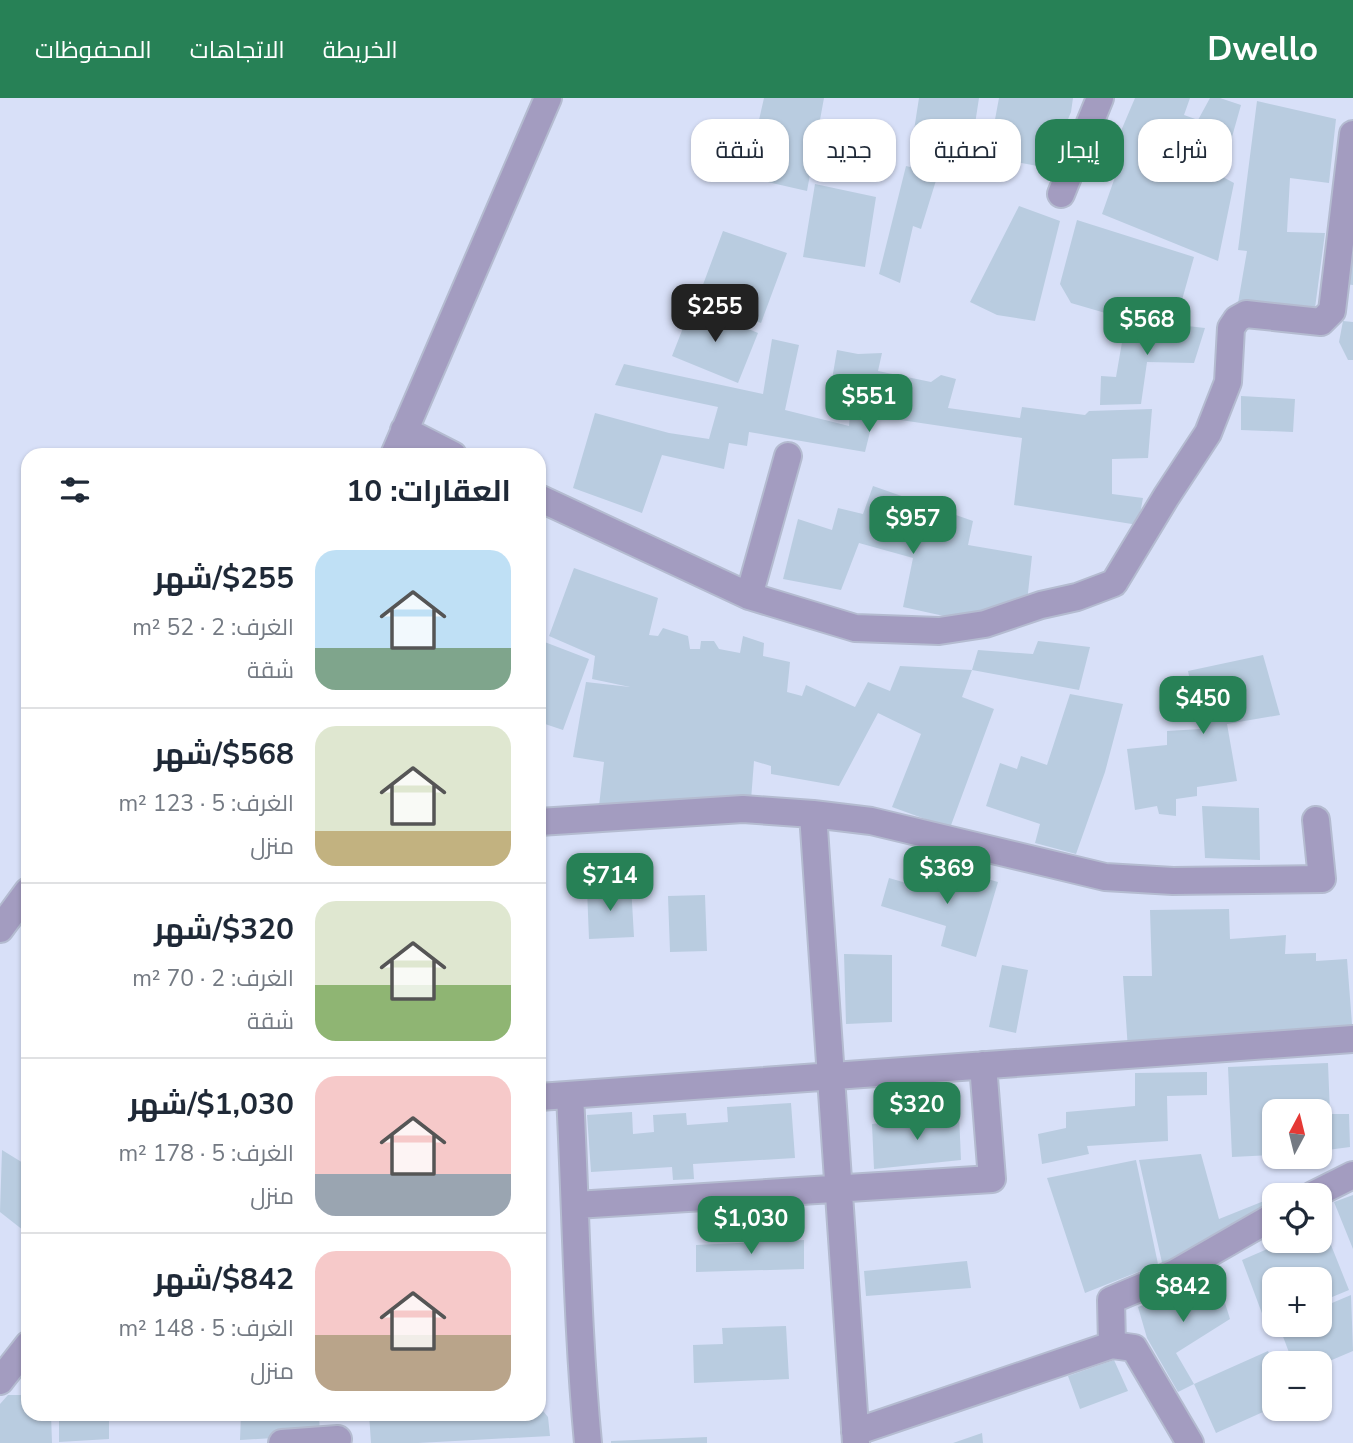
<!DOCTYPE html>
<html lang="ar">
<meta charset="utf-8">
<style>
:root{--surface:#fff;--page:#f2f2f3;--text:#1f2937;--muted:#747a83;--line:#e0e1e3;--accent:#278156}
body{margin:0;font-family:"Nunito Sans",Cairo,sans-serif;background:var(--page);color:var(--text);direction:rtl;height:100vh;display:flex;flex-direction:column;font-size:26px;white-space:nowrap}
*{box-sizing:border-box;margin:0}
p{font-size:23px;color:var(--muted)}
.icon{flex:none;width:38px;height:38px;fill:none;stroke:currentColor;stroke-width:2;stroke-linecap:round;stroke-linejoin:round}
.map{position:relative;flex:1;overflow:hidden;direction:ltr}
.panel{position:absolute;left:21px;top:350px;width:525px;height:973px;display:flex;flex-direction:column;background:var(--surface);border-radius:21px;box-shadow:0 2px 5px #0004;direction:rtl}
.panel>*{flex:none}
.banner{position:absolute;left:567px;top:21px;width:665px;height:63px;direction:rtl;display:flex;gap:14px}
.needle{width:46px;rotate:7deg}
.buttons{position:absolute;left:1262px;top:1001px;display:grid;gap:14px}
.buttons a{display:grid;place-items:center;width:70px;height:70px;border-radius:14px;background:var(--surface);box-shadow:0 2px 5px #0004;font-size:35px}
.price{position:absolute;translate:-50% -60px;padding:0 16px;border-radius:14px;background:var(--accent);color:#fff;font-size:23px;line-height:46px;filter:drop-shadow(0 2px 4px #0008)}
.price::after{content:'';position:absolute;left:50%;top:42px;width:21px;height:16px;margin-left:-10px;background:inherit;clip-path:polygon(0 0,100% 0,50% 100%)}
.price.active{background:#222;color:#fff}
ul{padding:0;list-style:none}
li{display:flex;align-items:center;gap:21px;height:175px;padding:0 35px}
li+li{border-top:2px solid var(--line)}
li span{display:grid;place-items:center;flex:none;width:196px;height:140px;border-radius:21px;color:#555}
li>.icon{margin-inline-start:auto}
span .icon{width:84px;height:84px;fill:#fffc;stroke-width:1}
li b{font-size:30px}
h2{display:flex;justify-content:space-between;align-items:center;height:84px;padding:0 35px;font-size:30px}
.pill{padding:0 24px;border-radius:21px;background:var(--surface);box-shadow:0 2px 5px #0004;font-size:24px;line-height:63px}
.pill.active{background:var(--accent);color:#fff}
header{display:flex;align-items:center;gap:42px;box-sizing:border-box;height:98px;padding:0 35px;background:var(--accent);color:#fff}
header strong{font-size:33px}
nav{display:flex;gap:38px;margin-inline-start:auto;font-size:24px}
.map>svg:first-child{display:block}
.building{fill:#b9cce0}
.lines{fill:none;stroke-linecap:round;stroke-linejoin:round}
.street-casing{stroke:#b4bbd0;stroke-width:30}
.street{stroke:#a39cc0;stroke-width:26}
</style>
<header>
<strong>Dwello</strong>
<nav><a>الخريطة</a><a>الاتجاهات</a><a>المحفوظات</a></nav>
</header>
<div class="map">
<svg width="1353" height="1345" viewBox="0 0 1353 1345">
<rect width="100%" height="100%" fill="#d8e0f8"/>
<path class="building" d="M764 0H824L807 93 746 79Z
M919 0H979L971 52 912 45Z
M999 0H1073L1071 14 1059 43 1043 69 988 59Z
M1135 0H1190L1184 17 1198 22 1210 0H1220L1241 7 1221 78 1234 85 1218 163 1102 116 1121 62 1112 54Z
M1257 3 1336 21 1329 85 1290 80 1287 134 1325 135 1315 210 1296 214 1238 205 1247 153 1238 152Z
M906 68 938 76 921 131 913 128 900 185 879 176Z
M815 86 876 99 865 169 803 159Z
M1019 108 1060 123 1035 223 997 217 970 204Z
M1077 122 1194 159 1177 220 1132 210 1126 221 1071 205 1060 186Z
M723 133 787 155 761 225 698 200Z
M1353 147V187L1344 186Z
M692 207 758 235 738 285 672 258Z
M1126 221 1205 230 1194 265 1147 264 1141 306 1100 307 1101 278 1116 279Z
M1343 223 1353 224V262H1348L1339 244Z
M772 241 799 247 785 312 849 328 851 304 829 299 837 252 858 256 882 255 878 273 931 284 941 277 956 281 948 310 1020 320 1022 309 1085 317 1089 313 1152 311 1148 360 1112 361V396L1143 400 1138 427 1014 407 1022 340 874 318 865 354 749 334 747 348 729 345 724 371 662 357 642 415 573 390 595 315 669 335 709 341 718 309 615 287 624 266 763 296Z
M1241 298 1295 301 1293 334 1241 332Z
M873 388 973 423 968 447 1032 458 1027 504 953 520 903 509 913 460 859 445 841 492 783 481 798 421 832 432 838 410 863 416Z
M574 470 658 500 649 537 658 538 663 530 688 538 690 551H700L701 543H714L719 551 740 555 743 538 764 545 763 558 790 564 787 594 802 598 806 587 855 609 868 584 890 593 900 568 972 572 978 552 1033 556 1038 543 1090 549 1079 592 972 572 962 599 994 611 950 730 892 709 921 636 878 615 839 688 771 676V668L754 663 751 702 680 705 627 704 626 711 599 708 604 664 573 659 586 584 630 589 592 581 595 558 549 538Z
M542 543 589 561 563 632 539 624V551Z
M1263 557 1280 617 1227 626 1237 683 1197 689V698L1176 701V718L1159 716 1157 708 1135 712 1127 651 1167 647V633L1200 631 1188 573Z
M1070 596 1123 606 1105 674 1076 756 1035 745 1040 726 986 708 1000 665 1017 671 1021 658 1047 667Z
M1202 708 1259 710 1260 762 1205 760Z
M949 770 998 784 976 859 941 848 946 828 881 808 889 780 920 789 924 775 945 782Z
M631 787 634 839 589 841 587 791Z
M705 797 707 853 670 854 668 798Z
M1229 811 1230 841 1286 837 1285 856 1316 855V863L1347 861 1353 939 1128 952 1123 878H1152L1150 812Z
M844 856 892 857V924L846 926Z
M1002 867 1028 872 1016 935 989 929Z
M1328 965 1330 1016H1349L1350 1049 1320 1053V1013H1274V1057L1232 1059 1228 969Z
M1207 974V997L1167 998 1168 1043 1087 1048 1089 1056 1042 1066 1038 1036 1066 1030V1014L1135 1008V975Z
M791 1005 795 1060 693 1066 694 1081 673 1082 672 1069 591 1074 587 1017 632 1014 633 1036 654 1034 653 1017 686 1015 687 1027 728 1024 727 1009Z
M959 1016 961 1062 874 1071 872 1026Z
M2 1052 28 1068V1136L0 1114Z
M1201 1056 1219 1121 1274 1099V1113L1163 1169 1139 1062Z
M1136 1062 1158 1166 1085 1195 1047 1080Z
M1303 1088 1300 1097H1280Z
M1353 1097V1151L1334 1104Z
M1323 1127 1349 1192 1320 1204V1181H1274V1223L1266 1226 1242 1162 1286 1143H1320V1128Z
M804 1142V1171L696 1174V1147Z
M967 1163 971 1190 866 1198 864 1173Z
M539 1178H546V1187L539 1191Z
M1217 1179 1230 1221 1176 1255 1194 1286 1178 1294 1147 1240 1138 1209Z
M1351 1197 1353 1253 1320 1267 1293 1265 1279 1228 1320 1227V1210Z
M539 1228 543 1232 546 1244 539 1253Z
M786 1228 789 1281 694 1285 693 1247 723 1246 722 1230Z
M1268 1253 1274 1265V1309L1216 1335 1194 1286Z
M1114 1262 1128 1293 1080 1311 1068 1278Z
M8 1297H28V1316H51L52 1345H0V1306Z
M539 1308 548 1319 550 1338 418 1345H371L369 1316H539Z
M59 1316H109V1341L59 1344Z
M241 1316H319L320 1337 240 1342Z
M982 1335 983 1345H953Z
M707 1339V1345H611V1343Z"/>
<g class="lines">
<g class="street-casing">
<path id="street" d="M1061 96 1100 0
M404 332 453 357
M394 357 548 0
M539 400 749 498 855 530 939 533 985 526 1041 507 1077 499 1114 485 1166 399 1208 335 1228 284 1231 230 1237 221 1246 216 1321 224 1332 213 1353 36
M749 498 788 358
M813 716 856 1345
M539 724 743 711 813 716 871 723 1105 779 1173 783 1322 781 1316 722
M0 831 28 793
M570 997C576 1113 577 1229 588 1345
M539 999 1353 941
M1313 1097 1353 1077
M576 1107 992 1081 983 967
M1112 1247 1111 1202 1175 1175 1274 1118
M0 1283 28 1247
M855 1334 1112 1247 1134 1250 1190 1345
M282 1345 338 1341"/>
</g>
<use href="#street" class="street"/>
</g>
</svg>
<div class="buttons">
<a><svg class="needle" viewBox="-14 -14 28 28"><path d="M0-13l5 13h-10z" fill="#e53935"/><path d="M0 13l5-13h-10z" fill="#747a83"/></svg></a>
<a><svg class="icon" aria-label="locate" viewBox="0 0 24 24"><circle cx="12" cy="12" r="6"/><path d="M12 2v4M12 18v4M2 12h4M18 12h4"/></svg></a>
<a>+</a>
<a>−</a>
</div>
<b class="price active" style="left:715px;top:246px">$255</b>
<b class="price" style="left:1147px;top:259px">$568</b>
<b class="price" style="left:869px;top:336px">$551</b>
<b class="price" style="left:913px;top:458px">$957</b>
<b class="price" style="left:1203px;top:638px">$450</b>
<b class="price" style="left:947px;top:808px">$369</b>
<b class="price" style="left:610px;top:815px">$714</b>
<b class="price" style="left:917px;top:1044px">$320</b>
<b class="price" style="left:751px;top:1158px">$1,030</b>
<b class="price" style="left:1183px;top:1226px">$842</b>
<div class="banner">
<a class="pill">شراء</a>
<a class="pill active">إيجار</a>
<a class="pill">تصفية</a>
<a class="pill">جديد</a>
<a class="pill">شقة</a>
</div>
<section class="panel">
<h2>العقارات: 10<svg class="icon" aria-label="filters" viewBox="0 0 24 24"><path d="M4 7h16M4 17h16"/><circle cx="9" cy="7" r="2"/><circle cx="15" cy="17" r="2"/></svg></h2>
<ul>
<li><span style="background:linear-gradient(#bfe0f5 70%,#7fa58c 0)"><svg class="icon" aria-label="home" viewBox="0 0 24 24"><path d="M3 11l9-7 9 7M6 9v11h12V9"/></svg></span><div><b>$255/شهر</b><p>الغرف: 2 · 52 m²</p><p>شقة</p></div></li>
<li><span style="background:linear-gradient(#dfe7d0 75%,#c2b280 0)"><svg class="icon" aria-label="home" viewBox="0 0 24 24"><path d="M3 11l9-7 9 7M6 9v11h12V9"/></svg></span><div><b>$568/شهر</b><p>الغرف: 5 · 123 m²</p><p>منزل</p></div></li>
<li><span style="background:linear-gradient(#dfe7d0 60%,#8fb573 0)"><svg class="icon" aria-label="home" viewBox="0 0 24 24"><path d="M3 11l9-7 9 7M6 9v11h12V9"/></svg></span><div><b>$320/شهر</b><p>الغرف: 2 · 70 m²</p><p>شقة</p></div></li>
<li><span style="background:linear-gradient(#f6c9c9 70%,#9aa5b1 0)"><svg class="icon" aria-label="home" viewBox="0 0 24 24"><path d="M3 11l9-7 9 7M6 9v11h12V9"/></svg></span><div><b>$1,030/شهر</b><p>الغرف: 5 · 178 m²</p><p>منزل</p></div></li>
<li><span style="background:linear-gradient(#f6c9c9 60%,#b9a48a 0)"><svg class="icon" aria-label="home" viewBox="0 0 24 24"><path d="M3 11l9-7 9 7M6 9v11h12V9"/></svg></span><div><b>$842/شهر</b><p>الغرف: 5 · 148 m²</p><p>منزل</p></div></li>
</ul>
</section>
</div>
